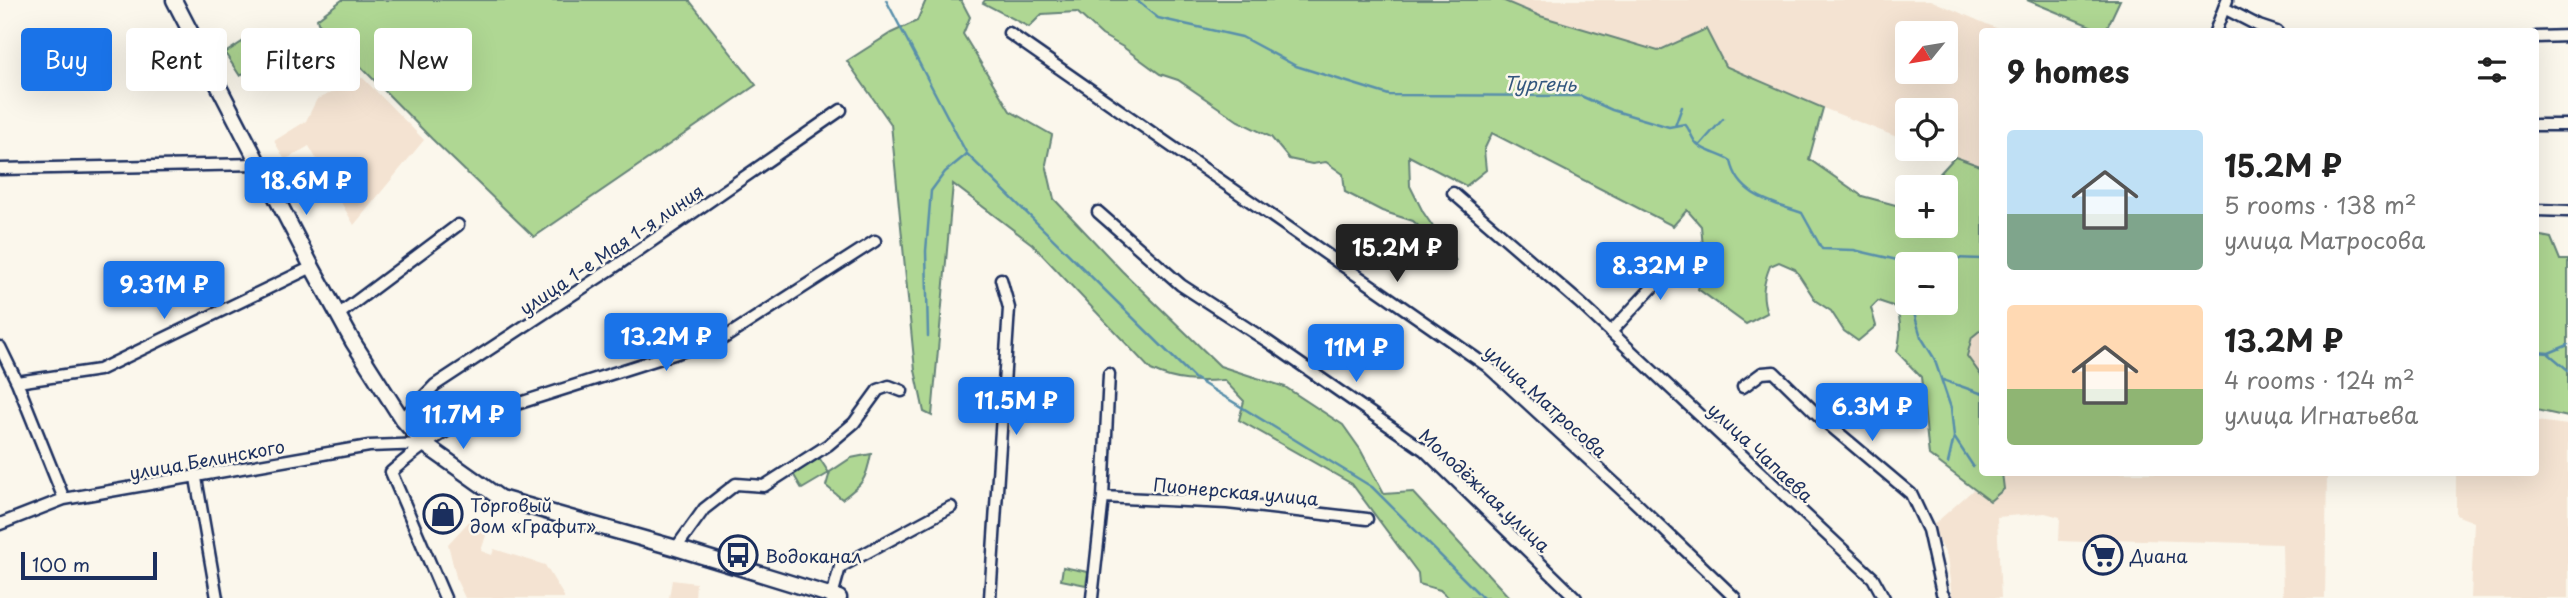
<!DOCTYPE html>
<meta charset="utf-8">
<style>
:root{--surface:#fff;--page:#f2f2f2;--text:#222;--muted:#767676;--accent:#1a73e8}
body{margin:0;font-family:"Playpen Sans",sans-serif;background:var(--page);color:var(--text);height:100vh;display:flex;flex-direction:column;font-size:26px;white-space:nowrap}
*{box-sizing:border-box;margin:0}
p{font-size:23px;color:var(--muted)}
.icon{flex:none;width:38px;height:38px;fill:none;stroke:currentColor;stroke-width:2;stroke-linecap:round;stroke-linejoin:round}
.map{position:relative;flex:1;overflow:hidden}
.panel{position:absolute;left:1979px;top:28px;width:560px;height:448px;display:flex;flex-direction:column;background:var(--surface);border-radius:7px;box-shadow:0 7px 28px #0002}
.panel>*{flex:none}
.hud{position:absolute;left:21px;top:28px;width:665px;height:63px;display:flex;gap:14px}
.needle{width:46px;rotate:240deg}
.fabs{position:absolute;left:1895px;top:21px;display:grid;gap:14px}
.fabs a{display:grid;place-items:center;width:63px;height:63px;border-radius:7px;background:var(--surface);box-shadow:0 7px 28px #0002;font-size:35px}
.scale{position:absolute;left:21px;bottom:18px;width:136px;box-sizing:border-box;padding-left:7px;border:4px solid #1b2f5e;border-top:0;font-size:19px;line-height:24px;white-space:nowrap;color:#1b2f5e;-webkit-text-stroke:5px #fbf7ec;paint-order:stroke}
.price{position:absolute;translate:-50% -60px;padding:0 16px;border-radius:7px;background:var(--accent);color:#fff;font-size:23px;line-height:46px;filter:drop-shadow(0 2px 4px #0008)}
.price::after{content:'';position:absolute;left:50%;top:42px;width:21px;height:16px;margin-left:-10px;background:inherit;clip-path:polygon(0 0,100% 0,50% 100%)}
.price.current{background:#222;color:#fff}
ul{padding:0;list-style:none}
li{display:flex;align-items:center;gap:21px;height:175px;padding:0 28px}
li span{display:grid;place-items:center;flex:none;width:196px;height:140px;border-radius:7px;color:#555}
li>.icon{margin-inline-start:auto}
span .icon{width:84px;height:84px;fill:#fffc;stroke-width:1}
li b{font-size:30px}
h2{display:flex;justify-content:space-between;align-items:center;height:84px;padding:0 28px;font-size:30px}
.pill{padding:0 24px;border-radius:7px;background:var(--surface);box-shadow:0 7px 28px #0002;font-size:24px;line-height:63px}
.pill.current{background:var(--accent);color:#fff}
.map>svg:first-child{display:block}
.built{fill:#f4e3d2;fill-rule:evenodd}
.green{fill:#afd793;stroke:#658378;stroke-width:2;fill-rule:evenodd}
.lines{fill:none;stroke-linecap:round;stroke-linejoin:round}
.stream{stroke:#588fab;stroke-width:2.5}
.minor-casing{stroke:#1b2f5e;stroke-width:15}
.secondary-casing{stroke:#1b2f5e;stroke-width:19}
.minor{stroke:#fbf7ec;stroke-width:10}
.secondary{stroke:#fbf7ec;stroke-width:14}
.labels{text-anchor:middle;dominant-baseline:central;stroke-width:5;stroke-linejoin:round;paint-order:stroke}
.street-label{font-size:18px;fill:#1b2f5e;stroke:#fbf7ec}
.poi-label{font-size:18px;fill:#1b2f5e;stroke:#fbf7ec;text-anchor:start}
.water-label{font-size:19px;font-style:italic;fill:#34577e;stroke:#fbf7ec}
</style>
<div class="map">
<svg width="2568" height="598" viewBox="0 0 2568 598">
<rect width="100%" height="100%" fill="#fbf7ec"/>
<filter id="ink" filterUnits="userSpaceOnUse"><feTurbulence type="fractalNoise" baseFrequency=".0143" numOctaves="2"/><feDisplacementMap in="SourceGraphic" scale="14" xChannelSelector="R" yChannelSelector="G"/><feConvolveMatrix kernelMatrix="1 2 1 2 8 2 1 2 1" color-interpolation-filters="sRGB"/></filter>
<g filter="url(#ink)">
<path class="built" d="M1502 0H1930L2003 31 1983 32V167L1931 149H1946V110H1908L1907 141 1823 108 1725 66 1706 29 1658 51 1540 16ZM1908 33H1946V72H1908Z
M363 78 424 140 354 225 309 146 285 160 274 141 306 121 317 99 338 90 354 79Z
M1983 321V380L1965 358 1971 338Z
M2536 421 2568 425V598H2471L2474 522 2456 515V473L2536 472Z
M2001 473H2327L2325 598H2283L2282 544 2109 539 2085 542 2059 541 2060 517 2045 513 1997 517 2001 598H1952L1947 557 1932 526 1973 490 1990 499 2004 491Z
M474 516 489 526 481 551 492 555 494 549 545 565 565 598H465L457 581 448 544Z
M672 580 696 583 695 598H669Z"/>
<path class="green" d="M342 0H689L756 85 534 237 432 139 318 23 317 19Z
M926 0H961L970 17 963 34 1010 111 1052 135 1046 164 1054 199 1122 271 1220 366 1285 387 1343 425 1360 449 1384 494 1412 492 1510 598H1449L1440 590 1419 584 1418 573 1352 484 1239 420 1244 401 1224 380C1197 382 1176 382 1151 370L1032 244 953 184 932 416 924 412 915 370 891 124 847 61 891 33 917 21Z
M985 0H1502L1540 16 1658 51 1706 29 1725 66 1823 108 1809 159 1862 196 1907 208 1908 226H1946V187H1936L1933 181 1955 157 1983 167V328L1972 337 1967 356 1983 378V472L2002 473 2004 489 1990 501 1929 455 1921 377 1897 352C1901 335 1902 324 1896 307L1878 301 1871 308 1876 326 1858 341 1844 331 1831 311 1816 301 1795 269 1779 262 1770 266C1763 284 1761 295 1767 313L1746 324 1698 289 1705 267 1701 226 1687 210 1673 226 1492 133 1484 150 1486 170 1466 186 1409 156 1410 186 1423 212 1456 261 1413 221 1382 211 1345 192 1343 174 1326 162 1312 164 1289 159 1271 137 1238 121 1178 80 1160 74 1123 47 1102 35 1077 12 1042 14 1029 27 983 3ZM1908 264H1946V303H1908Z
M2027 0H2120L2105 32Z
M268 30 272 52 257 67 240 76 225 53 250 37Z
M2536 235 2551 238 2560 260H2568V417L2536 410Z
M871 454C866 480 863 484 842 499L826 486 830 472 851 458Z
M818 456 829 473 802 489 792 472Z
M1063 567 1088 572 1086 585 1061 580Z"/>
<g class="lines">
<path class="stream" d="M886 0 967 154 1194 378 1372 487 1483 598
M1136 0 1158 18 1242 37 1296 66 1389 95 1581 96 1612 110 1669 127 1685 124C1690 130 1690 134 1694 140 1700 151 1721 154 1731 161 1738 196 1773 203 1802 213L1822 249 1854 250 1910 263 1952 258 1983 259
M1675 126 1682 107
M1700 145 1723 119
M1911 303 1921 337 1934 358 1951 408 1954 437 1948 463
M928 336 926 251 931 191 945 172 967 154
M2536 352 2549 353 2568 345
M2549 354 2568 370
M1943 380 1983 394
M1954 437 1973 466"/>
<g class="minor-casing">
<path id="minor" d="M2224 8 2259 26 2277 32
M2215 32 2227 0
M1009 33 1487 366 1635 502 1735 598
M2536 37 2568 36
M2536 125H2568
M0 169 259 164
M1453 193 1581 304 1873 578 1884 598
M2536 210 2568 211
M1098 212 1181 285 1267 341 1424 450 1576 598
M338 315 458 225
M1611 332 1687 250
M0 347 17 382 64 499
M17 382 99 370 312 267
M1743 387 1762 373 1774 372 1821 418 1911 494 1928 530 1942 593 1945 598
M402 419 435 385 613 268 841 110
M196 478 217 598
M1103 497 1227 503 1367 519
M0 524 64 499 369 446 424 444
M676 548 704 509 736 484 764 486 828 445 854 423 878 390 889 386 902 391
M832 596 840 567 951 507
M445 598 391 472C419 448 441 431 476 417L724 338 875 241
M990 598 1009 308 1001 279
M1092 598 1103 497 1109 374"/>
</g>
<g class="secondary-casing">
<path id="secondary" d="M174 0 312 267 353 342 402 419 424 444 500 498 676 548 839 598"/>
</g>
<use href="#minor" class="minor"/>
<use href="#secondary" class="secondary"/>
</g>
</g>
<defs>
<g id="shop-ring" transform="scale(2.0125)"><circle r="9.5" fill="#fbf7ec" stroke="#1b2f5e" stroke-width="1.5"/><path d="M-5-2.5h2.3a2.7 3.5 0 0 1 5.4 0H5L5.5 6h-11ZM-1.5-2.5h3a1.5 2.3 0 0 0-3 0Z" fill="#1b2f5e"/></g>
<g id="bus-ring" transform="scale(2.0125)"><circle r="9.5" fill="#fbf7ec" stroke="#1b2f5e" stroke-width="1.5"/><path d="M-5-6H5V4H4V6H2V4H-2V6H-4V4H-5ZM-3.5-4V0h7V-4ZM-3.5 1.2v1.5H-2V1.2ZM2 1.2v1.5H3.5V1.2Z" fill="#1b2f5e"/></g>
<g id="supermarket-ring" transform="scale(2.0125)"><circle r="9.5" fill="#fbf7ec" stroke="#1b2f5e" stroke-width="1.5"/><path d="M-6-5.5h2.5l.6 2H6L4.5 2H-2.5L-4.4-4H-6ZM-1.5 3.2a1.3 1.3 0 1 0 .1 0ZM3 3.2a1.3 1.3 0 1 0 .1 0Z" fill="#1b2f5e"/></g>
</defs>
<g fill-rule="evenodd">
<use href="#shop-ring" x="443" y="514"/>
<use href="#bus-ring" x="738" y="555"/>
<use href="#supermarket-ring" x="2103" y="555"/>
</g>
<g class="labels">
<g class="street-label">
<text transform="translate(611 249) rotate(-34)">улица 1-е Мая 1-я линия</text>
<text transform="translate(1546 401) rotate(42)">улица Матросова</text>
<text transform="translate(1761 452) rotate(43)">улица Чапаева</text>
<text transform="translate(207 459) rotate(-10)">улица Белинского</text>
<text transform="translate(1485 490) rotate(43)">Молодёжная улица</text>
<text transform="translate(1236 491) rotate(5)">Пионерская улица</text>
</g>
<g class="poi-label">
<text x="470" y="504">Торговый<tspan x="470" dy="21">дом «Графит»</tspan></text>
<text x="765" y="555">Водоканал</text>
<text x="2130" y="555">Диана</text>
</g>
<g class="water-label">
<text transform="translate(1540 83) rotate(1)">Тургень</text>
</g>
</g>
</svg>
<div class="fabs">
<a><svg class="needle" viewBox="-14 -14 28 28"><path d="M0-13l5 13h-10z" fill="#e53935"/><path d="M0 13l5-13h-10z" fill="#767676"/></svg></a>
<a><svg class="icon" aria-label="locate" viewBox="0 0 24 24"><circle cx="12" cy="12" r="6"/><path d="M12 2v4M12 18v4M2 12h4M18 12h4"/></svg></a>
<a>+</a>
<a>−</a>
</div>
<div class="scale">100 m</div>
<b class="price" style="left:306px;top:217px">18.6M ₽</b>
<b class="price current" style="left:1397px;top:284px">15.2M ₽</b>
<b class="price" style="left:1660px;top:302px">8.32M ₽</b>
<b class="price" style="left:164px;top:321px">9.31M ₽</b>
<b class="price" style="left:666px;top:373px">13.2M ₽</b>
<b class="price" style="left:1356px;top:384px">11M ₽</b>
<b class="price" style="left:1016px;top:437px">11.5M ₽</b>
<b class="price" style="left:1872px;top:443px">6.3M ₽</b>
<b class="price" style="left:463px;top:451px">11.7M ₽</b>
<div class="hud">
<a class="pill current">Buy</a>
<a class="pill">Rent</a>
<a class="pill">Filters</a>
<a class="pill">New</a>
</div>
<section class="panel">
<h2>9 homes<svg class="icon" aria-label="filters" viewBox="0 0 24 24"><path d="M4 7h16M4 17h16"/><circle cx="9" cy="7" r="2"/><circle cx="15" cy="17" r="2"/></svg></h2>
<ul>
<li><span style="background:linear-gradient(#bfe0f5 60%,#7fa58c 0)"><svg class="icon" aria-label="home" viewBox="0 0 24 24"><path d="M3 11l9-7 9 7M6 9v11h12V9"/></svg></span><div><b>15.2M ₽</b><p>5 rooms · 138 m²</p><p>улица Матросова</p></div></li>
<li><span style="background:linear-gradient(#ffd9b3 60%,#8fb573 0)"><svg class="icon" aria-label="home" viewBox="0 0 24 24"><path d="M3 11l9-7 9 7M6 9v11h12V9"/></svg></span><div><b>13.2M ₽</b><p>4 rooms · 124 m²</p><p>улица Игнатьева</p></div></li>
</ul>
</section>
</div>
